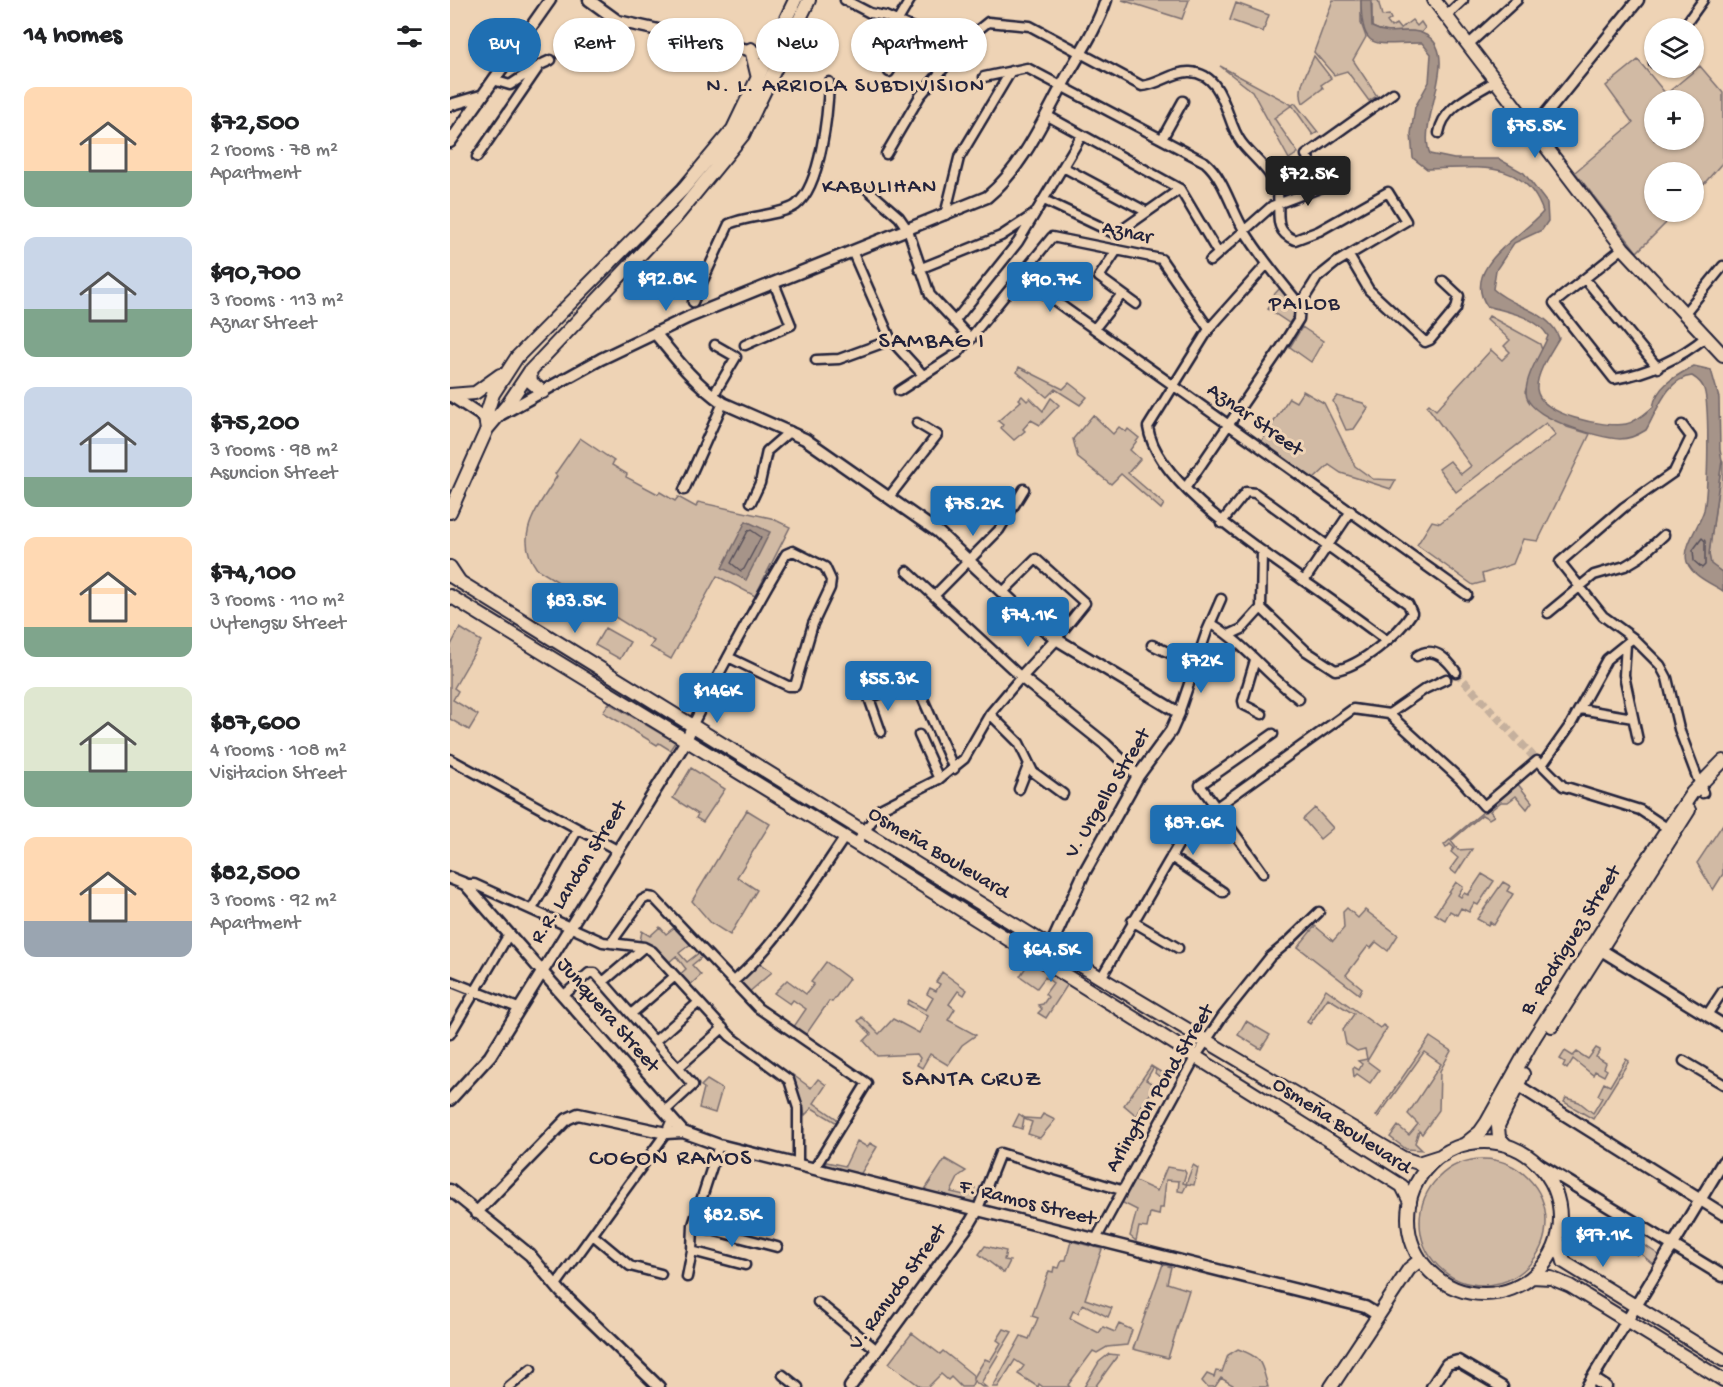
<!DOCTYPE html>
<meta charset="utf-8">
<style>
:root{--surface:#fff;--page:#f2f2f2;--text:#202124;--muted:#757577;--accent:#1f6fb2}
body{margin:0;font-family:"Gochi Hand",sans-serif;background:var(--page);color:var(--text);height:100vh;display:flex;flex-direction:column;font-size:22px;white-space:nowrap}
*{box-sizing:border-box;margin:0}
p{font-size:20px;color:var(--muted)}
.icon{flex:none;width:33px;height:33px;fill:none;stroke:currentColor;stroke-width:2;stroke-linecap:round;stroke-linejoin:round}
.map{position:relative;flex:1;overflow:hidden}
.side{display:flex;flex-direction:column;background:var(--surface);width:450px}
.side>*{flex:none}
.top-card{position:absolute;left:18px;top:18px;width:570px;height:54px;display:flex;gap:12px}
.tools{position:absolute;left:1194px;top:18px;display:grid;gap:12px}
.tools a{display:grid;place-items:center;width:60px;height:60px;border-radius:50%;background:var(--surface);box-shadow:0 2px 4px #0004;font-size:30px}
.price{position:absolute;translate:-50% -51px;padding:0 14px;border-radius:6px;background:var(--accent);color:#fff;font-size:20px;line-height:39px;filter:drop-shadow(0 2px 3px #0008)}
.price::after{content:'';position:absolute;left:50%;top:36px;width:18px;height:14px;margin-left:-9px;background:inherit;clip-path:polygon(0 0,100% 0,50% 100%)}
.price.selected{background:#222;color:#fff}
ul{padding:0;list-style:none}
li{display:flex;align-items:center;gap:18px;height:150px;padding:0 24px}
li span{display:grid;place-items:center;flex:none;width:168px;height:120px;border-radius:12px;color:#555}
li>.icon{margin-inline-start:auto}
span .icon{width:72px;height:72px;fill:#fffc;stroke-width:1}
li b{font-size:26px}
h2{display:flex;justify-content:space-between;align-items:center;height:72px;padding:0 24px;font-size:26px}
.pill{padding:0 21px;border-radius:27px;background:var(--surface);box-shadow:0 2px 4px #0004;font-size:21px;line-height:54px}
.pill.selected{background:var(--accent);color:#fff}
main{display:flex;flex:1;min-height:0}
.map>svg:first-child{display:block}
.green{fill:#d1baa4;stroke:#7a6e70;stroke-width:1.5;fill-rule:evenodd}
.water{fill:#a69489;stroke:#71666a;stroke-width:1.5}
.lines{fill:none;stroke-linecap:round;stroke-linejoin:round}
.shore{stroke:#57505a;stroke-width:1.5}
.minor-tunnel{stroke:#c5b09d;stroke-width:8;stroke-dasharray:8 4;stroke-linecap:butt}
.minor-casing{stroke:#22223b;stroke-width:13}
.tertiary-casing{stroke:#22223b;stroke-width:15}
.secondary-casing{stroke:#22223b;stroke-width:16}
.primary-casing{stroke:#22223b;stroke-width:16}
.minor{stroke:#eed3b5;stroke-width:8}
.tertiary{stroke:#eed3b5;stroke-width:10}
.secondary{stroke:#eed3b5;stroke-width:12}
.primary{stroke:#eed3b5;stroke-width:12}
.labels{text-anchor:middle;dominant-baseline:central;stroke-width:6;stroke-linejoin:round;paint-order:stroke}
.street-label{font-size:21px;fill:#22223b;stroke:#eed3b5}
.neighbourhood-label{font-size:22px;letter-spacing:1.5px;fill:#22223b;stroke:#eed3b5}
.quarter-label{font-size:24px;letter-spacing:1.5px;fill:#22223b;stroke:#eed3b5}
</style>
<main>
<section class="side">
<h2>14 homes<svg class="icon" aria-label="filters" viewBox="0 0 24 24"><path d="M4 7h16M4 17h16"/><circle cx="9" cy="7" r="2"/><circle cx="15" cy="17" r="2"/></svg></h2>
<ul>
<li><span style="background:linear-gradient(#ffd9b3 70%,#7fa58c 0)"><svg class="icon" aria-label="home" viewBox="0 0 24 24"><path d="M3 11l9-7 9 7M6 9v11h12V9"/></svg></span><div><b>$72,500</b><p>2 rooms · 78 m²</p><p>Apartment</p></div></li>
<li><span style="background:linear-gradient(#c9d6e8 60%,#7fa58c 0)"><svg class="icon" aria-label="home" viewBox="0 0 24 24"><path d="M3 11l9-7 9 7M6 9v11h12V9"/></svg></span><div><b>$90,700</b><p>3 rooms · 113 m²</p><p>Aznar Street</p></div></li>
<li><span style="background:linear-gradient(#c9d6e8 75%,#7fa58c 0)"><svg class="icon" aria-label="home" viewBox="0 0 24 24"><path d="M3 11l9-7 9 7M6 9v11h12V9"/></svg></span><div><b>$75,200</b><p>3 rooms · 98 m²</p><p>Asuncion Street</p></div></li>
<li><span style="background:linear-gradient(#ffd9b3 75%,#7fa58c 0)"><svg class="icon" aria-label="home" viewBox="0 0 24 24"><path d="M3 11l9-7 9 7M6 9v11h12V9"/></svg></span><div><b>$74,100</b><p>3 rooms · 110 m²</p><p>Uytengsu Street</p></div></li>
<li><span style="background:linear-gradient(#dfe7d0 70%,#7fa58c 0)"><svg class="icon" aria-label="home" viewBox="0 0 24 24"><path d="M3 11l9-7 9 7M6 9v11h12V9"/></svg></span><div><b>$87,600</b><p>4 rooms · 108 m²</p><p>Visitacion Street</p></div></li>
<li><span style="background:linear-gradient(#ffd9b3 70%,#9aa5b1 0)"><svg class="icon" aria-label="home" viewBox="0 0 24 24"><path d="M3 11l9-7 9 7M6 9v11h12V9"/></svg></span><div><b>$82,500</b><p>3 rooms · 92 m²</p><p>Apartment</p></div></li>
</ul>
</section>
<div class="map">
<svg width="1273" height="1387" viewBox="0 0 1273 1387">
<rect width="100%" height="100%" fill="#eed3b5"/>
<filter id="ink" filterUnits="userSpaceOnUse"><feTurbulence type="fractalNoise" baseFrequency=".0167" numOctaves="2"/><feDisplacementMap in="SourceGraphic" scale="12" xChannelSelector="R" yChannelSelector="G"/><feConvolveMatrix kernelMatrix="1 2 1 2 8 2 1 2 1" color-interpolation-filters="sRGB"/></filter>
<g filter="url(#ink)">
<path class="green" d="M672 0H739L732 19Z
M883 0H911V23L916 37 903 60 927 96 919 101 897 71 884 75 864 52Z
M922 0H928L932 16 939 15 941 19 937 22 941 27 946 24 950 29 962 20 967 26 971 22 975 28 971 33C953 27 942 38 922 27Z
M786 3 819 15 813 32 780 20Z
M864 56 881 78 871 85 873 88 853 103C846 88 858 71 864 56Z
M1188 60 1216 94 1250 66 1273 93V162L1244 195V172H1204V212H1227L1187 252 1125 172 1183 123 1156 86ZM1204 100H1244V140H1204Z
M770 66 842 105 845 103 868 132 863 135 842 105 824 118 848 153 839 159 802 91Z
M831 287 847 305V313L839 323 818 309 821 305 818 301Z
M1039 316 1090 344 1092 350 1075 392 1117 427 1140 434 1088 541 1073 539 1063 564 1032 574 1034 582 1023 585 967 545 982 521 990 523 1106 435 1096 423 1006 492 989 469 1000 461 1011 474 1021 466 977 406 979 404 986 410 1041 350 1052 360 1060 352 1054 346 1060 340 1037 319Z
M852 327 873 341 861 362 840 347Z
M569 367 613 389 619 383 637 397 630 405 605 389 597 397 567 372Z
M853 391 874 403 905 466 923 479 946 480 941 489 891 473 879 465 864 479 811 442 839 398 846 402Z
M572 396 577 401 580 398 593 411 601 398 609 405 590 425 581 420 573 429 575 431 564 440 551 428 553 425 548 421 571 401 569 399Z
M887 396 913 403 918 408 904 429 896 430 883 401Z
M643 415 663 434 669 427 676 432 678 429 689 438 680 450 690 459 678 473 714 504 711 509 671 474 661 484 628 458 623 439Z
M130 438 164 461 162 465 177 474 176 477 208 494 210 492 225 501 228 497 246 507 248 502 321 518 340 527 305 596 267 576 221 659 200 647 204 641 87 569C62 535 89 507 107 476L105 474Z
M1272 460 1273 461V573L1260 564 1259 554Z
M10 628 31 641 4 688 8 691 3 700 28 715 19 730 0 719V647Z
M155 628 180 642 170 659 145 645Z
M159 703 225 742 220 750 209 743 207 745 153 712Z
M241 768 275 789 253 822 246 818 248 814 223 798Z
M1067 783 1082 802 1077 809 1066 796 1058 802H1051L1040 811 1044 816 1039 819 1032 815 1001 841 1008 850 1022 849 1006 874 1000 869 1008 858 1001 852 1004 848 1000 844 996 848 994 845Z
M865 808 883 828 870 839 853 819Z
M297 810 320 824 287 877 307 890 280 935 261 923 242 901Z
M1273 824V874L1263 890 1247 863Z
M1032 874 1044 881 1028 905 1024 903 1019 912 1011 908 1007 915 1000 911 995 920 985 914 1006 882 1013 887 1008 895 1011 897 1014 893 1018 895Z
M1053 882 1060 886 1057 891 1063 894 1044 925 1040 922 1038 925 1027 919Z
M897 908 908 918 915 910 948 935 938 951 926 942 921 948 918 946 896 975 912 988 909 994 848 947 865 926 883 941 894 928 893 912Z
M226 926 242 943 229 953 237 962 250 952 253 956 242 965 251 975 238 987 228 976 236 969 226 956 216 965 202 950 190 941 192 931 200 936 210 927 216 934Z
M582 958 618 984 596 1018 588 1013 592 1009 588 1005 593 1004 598 997 595 994 603 983 595 977 587 988 570 976Z
M376 962 399 979 382 1002 379 1001 355 1036 343 1028 356 1009 343 1000 340 1004 324 993 337 980 356 994 364 984 361 982Z
M309 963 322 972 297 994 286 981Z
M492 972 517 990 514 995 508 991 499 1004 505 1009 498 1020 526 1035 512 1045 498 1065 480 1054 472 1068 467 1065 470 1058 467 1054 427 1056 414 1041 421 1034 408 1021 412 1017 429 1034 443 1019 469 1033 478 1016 457 1004 459 1000 476 1010 483 998 477 994 480 988 486 991 490 984 486 982Z
M876 989 930 1028 933 1025 937 1028 917 1061 929 1070 920 1083 907 1074 904 1077 903 1069 904 1067 909 1070 912 1064 908 1061 917 1059 915 1049 907 1051 896 1044 893 1030 904 1014 878 998 860 1024 857 1022Z
M796 1021 820 1035 811 1049 788 1035Z
M980 1037 1001 1051 990 1071 989 1110 972 1134 969 1131 965 1143 972 1150 956 1149 940 1137 948 1126 959 1135 968 1124 958 1114 991 1064 974 1052 928 1117 926 1116Z
M1146 1048 1150 1050 1146 1057 1156 1063 1154 1068 1157 1070 1154 1076 1145 1071 1143 1075 1123 1059 1117 1069 1113 1066 1115 1062 1110 1059 1115 1051 1123 1056 1127 1052 1138 1059Z
M1176 1059 1179 1061 1143 1119 1114 1102 1116 1098 1129 1102 1143 1113 1152 1098 1148 1095 1154 1083 1160 1086Z
M701 1066 714 1074 710 1077 705 1073 706 1070 703 1068 696 1080 706 1086 698 1097 707 1103 702 1111 692 1105 687 1116 674 1105Z
M343 1075 361 1088 368 1079 376 1085 364 1103 387 1119V1123L362 1108 355 1115Z
M257 1080 272 1089 265 1113 249 1108 254 1088 251 1086Z
M569 1114 575 1118 590 1119 593 1114 605 1120 590 1138 578 1134 582 1122 574 1119 572 1129 563 1126Z
M407 1141 417 1147 420 1143 427 1147 410 1175 374 1169 376 1162 395 1166Z
M970 1222a63 63 0 1 1 126 0a63 63 0 1 1-126 0Z
M495 1159 516 1171 509 1176 501 1192 514 1195 519 1186 525 1188 523 1194 531 1197 526 1209 472 1194Z
M743 1165 748 1168 744 1185 737 1184 733 1192 728 1191 729 1181 716 1180 713 1208H710L709 1215 700 1213 697 1228 689 1227 686 1241 680 1236 687 1210 671 1202 683 1180 707 1191 717 1167 734 1170 736 1173 733 1183 736 1184Z
M1173 1218 1184 1225 1178 1234 1209 1255 1205 1266 1190 1253 1187 1255 1175 1246 1177 1243 1164 1235Z
M621 1241 652 1249 635 1299 662 1308 658 1317 633 1304 628 1313 623 1311 620 1318 649 1333 653 1327 665 1332 669 1324 682 1330 677 1345 657 1347 647 1353 643 1351 618 1385 620 1387H593L589 1384 588 1387 568 1374 574 1366 565 1360 548 1387H543L571 1336 579 1339 588 1318 582 1316 599 1271 603 1272 604 1267 609 1268 612 1260H616Z
M535 1246 556 1251 554 1260 560 1261 554 1273 529 1254Z
M713 1264 721 1267 717 1283 739 1290 718 1358 683 1349Z
M554 1329 562 1332 531 1383 536 1387H532L524 1381 521 1387H511L501 1377 498 1380 491 1374 478 1387H471L439 1363 462 1333 490 1354 493 1351 523 1375V1379L535 1359 540 1361 551 1343 547 1340Z
M788 1349C813 1358 811 1362 818 1387H786L771 1378 765 1387H757L752 1381 757 1374 764 1377 766 1371 772 1372 778 1355Z
M659 1354 668 1355 645 1387H634L649 1362Z"/>
<path class="water" d="M911 0H921L922 27C942 38 958 25 976 35 1012 55 966 122 980 154L1004 159H1049L1074 173 1097 203 1098 221 1092 230 1064 243 1046 270 1043 289C1065 309 1099 310 1109 338 1101 352 1086 373 1087 389 1089 415 1155 428 1176 424 1186 422 1196 413 1203 407 1207 385 1226 376 1244 366L1261 370 1269 398 1270 450 1272 460 1259 554 1261 564 1273 573V591C1262 584 1242 576 1237 562 1232 547 1250 525 1254 510 1258 491 1260 407 1254 389 1252 383 1247 379 1242 376 1217 378 1207 411 1196 430 1188 435 1179 439 1170 439 1149 438 1075 418 1076 392 1076 374 1092 352 1098 336 1086 316 1057 312 1037 306 1010 267 1073 236 1093 212 1074 156 1022 169 977 169L963 158 961 134 965 107 979 82 981 54 972 43C928 42 911 56 911 0Z
M296 521 320 532 296 580 272 568Z"/>
<g class="lines">
<path class="shore" d="M301 530 311 537 294 569 291 571 281 563 298 531Z
M1252 538 1255 541V565L1252 568 1244 561 1243 550Z"/>
<path class="minor-tunnel" d="M996 679 1006 672 1091 765"/>
<g class="minor-casing">
<path id="minor" d="M395 0 420 13 435 16 512 49
M996 16 1013 0
M447 22 460 0
M1233 28 1253 0
M1018 45 1067 0
M1204 63V62
M439 72 464 29
M534 77 577 68 755 162C774 178 781 209 794 230 810 257 831 281 850 305
M43 80 60 85 87 67
M596 115 730 189 768 253
M989 133C993 106 1024 95 1045 81
M712 139 733 101
M436 154 470 96 523 34 538 22 580 26 692 86C708 85 724 71 740 72 776 74 775 121 791 142 802 157 818 167 826 185 834 204 818 230 845 240L869 231 938 192 956 221 887 262 867 278 850 305 849 319 829 351 736 487
M27 157 90 65 101 60
M613 167 697 212
M417 189 449 217 458 230 480 295 521 339
M594 200 666 234 730 189
M495 215 509 158 561 71
M1173 248 1104 303 1164 379C1200 373 1229 359 1257 336
M667 250 649 277 686 304
M402 251 441 340 473 375
M899 256 919 290 975 342 980 340 1006 309 1009 296 993 281
M760 261 822 206 875 186 856 155 943 93
M817 264 759 329 698 427C706 484 810 549 854 581 882 600 909 620 936 640
M469 269 551 236 583 215
M570 276 1017 595
M1135 279 1208 368
M243 302 279 224C296 216 333 215 346 205 371 186 378 112 379 82
M1234 314 1273 266
M504 322 568 242 632 135
M645 328 672 294
M295 345 341 325 324 283
M366 360 389 359 441 340
M449 391 508 353 602 237 711 259 759 329
M263 396 286 357 265 345
M1232 425 1241 437 1224 472 1174 507 1110 562 1153 616 1183 638 1210 665 1217 678 1229 729 1253 793
M234 490 273 403
M439 497 487 435 467 423
M301 502 310 483 317 451 340 431
M771 523 796 492 805 493 958 604 962 613C949 634 909 667 885 670L856 651 811 608
M854 581 901 511
M553 592 586 559 635 603 606 639
M485 595 549 530 574 489
M1098 613 1144 575 1175 566 1190 557 1214 535
M762 624C795 644 818 676 849 699
M779 635 792 629 811 608 812 551
M1183 638 1157 659 1121 724 1092 765 1113 786 1190 810 1217 828
M1176 644 1174 675 1188 740
M702 645 746 665
M967 656C983 645 997 659 1006 672
M805 660 793 701 794 705 812 714
M1130 709 1183 718
M729 713 757 631 771 599
M540 714 569 743 583 772 613 794
M939 714 975 689 996 679
M242 726C272 667 303 610 336 554L343 551 375 567 381 580 380 588 363 624 345 686H338L278 657
M431 732 419 698 465 681 504 769
M469 735 489 779
M0 759 167 850
M569 789 578 766
M406 844 430 809 489 779 514 759 540 714 571 677 457 571
M721 857 773 892
M813 873 750 785 823 734
M15 884H24L153 942 194 947 202 951 280 1036 339 1080 348 1108V1165
M82 909 128 829
M682 921 728 948
M161 943 192 900 198 897 204 898 308 1008 417 1083 364 1169
M651 978 745 816 764 809 903 709 939 714 1011 780 1034 806 1087 761
M0 981 68 1008
M153 982 194 947
M283 982C332 939 359 889 395 837
M113 996 139 973H145L243 1085 215 1111
M181 1014 225 976
M1257 1015 1273 991
M0 1034 59 934
M205 1041 249 1002
M1234 1061 1273 1084
M229 1067 273 1028
M527 1211 550 1153 671 1190
M243 1225 327 1247
M144 1236 180 1266 211 1274
M645 1241 746 1056 772 1017 820 957 838 942 869 912
M242 1251 295 1265
M237 1277 242 1251 243 1225 269 1145
M106 1285 216 1133 222 1119
M368 1302 427 1350
M333 1375 348 1387
M59 1387 81 1369"/>
</g>
<g class="tertiary-casing">
<path id="tertiary" d="M139 0 168 21 325 56
M0 105 31 96
M1082 131 1188 0
M0 142 100 0
M205 333C226 359 245 384 273 403L355 439 488 532 582 620 611 642 729 713 721 731 688 776 634 873 594 961
M0 395 35 418 50 415 151 359 239 317 537 197C573 167 594 119 616 78 630 53 647 28 656 0
M606 639 571 677 655 744 688 776
M0 878 15 884 233 1132
M1143 945 1273 1025
M1067 1085 1273 1214
M0 1100 40 1056 236 741 242 726
M1084 1161 1273 1276
M0 1190 80 1255 111 1292 209 1387
M26 1213 117 1119 128 1114 216 1133 233 1132 269 1145 915 1307 928 1315
M1142 1378 1156 1387
M400 1387 520 1223 527 1211
M982 1387 997 1364 1008 1361 1052 1387
M1137 1387 1273 1162"/>
</g>
<g class="secondary-casing">
<path id="secondary" d="M984 0 1173 248 1273 355
M2 577 651 978 953 1158 968 1163 993 1155
M0 596 406 844 952 1186 960 1202
M1102 1026 1239 810
M958 1218a76 76 0 1 1 152 0a76 76 0 1 1-152 0Z
M1015 1144 1030 1132 1037 1122 1084 1038 1189 872 1242 793 1273 761
M1056 1145 1049 1138 1048 1126 1073 1074
M1108 1239 1114 1262 1273 1360
M1082 1277 1101 1278 1120 1286 1273 1380
M881 1387 959 1269 970 1260"/>
</g>
<g class="primary-casing">
<path id="primary" d="M301 49 308 78
M80 371 81 382 93 392
M0 395 25 393 50 375
M37 429 35 418 43 394 67 357 233 189 283 129 345 0
M0 512 37 429 58 404 80 371 226 217 293 135 359 0
M0 567 10 582"/>
</g>
<use href="#minor" class="minor"/>
<use href="#tertiary" class="tertiary"/>
<use href="#secondary" class="secondary"/>
<use href="#primary" class="primary"/>
</g>
</g>
<g class="labels">
<g class="street-label">
<text transform="translate(677 234) rotate(12)">Aznar</text>
<text transform="translate(804 421) rotate(35)">Aznar Street</text>
<text transform="translate(659 794) rotate(-59)">V. Urgello Street</text>
<text transform="translate(488 854) rotate(31)">Osmeña Boulevard</text>
<text transform="translate(130 873) rotate(-58)">R.R. Landon Street</text>
<text transform="translate(1122 941) rotate(-58)">B. Rodriguez Street</text>
<text transform="translate(157 1016) rotate(49)">Junquera Street</text>
<text transform="translate(711 1089) rotate(-59)">Arlington Pond Street</text>
<text transform="translate(891 1127) rotate(33)">Osmeña Boulevard</text>
<text transform="translate(577 1204) rotate(14)">F. Ramos Street</text>
<text transform="translate(449 1288) rotate(-54)">V. Ranudo Street</text>
</g>
<g class="neighbourhood-label">
<text x="396" y="87">N. L. ARRIOLA SUBDIVISION</text>
<text x="430" y="188">KABULIHAN</text>
<text x="855" y="305">PAILOB</text>
</g>
<g class="quarter-label">
<text x="482" y="342">SAMBAG I</text>
<text x="522" y="1080">SANTA CRUZ</text>
<text x="221" y="1159">COGON RAMOS</text>
</g>
</g>
</svg>
<div class="tools">
<a><svg class="icon" aria-label="layers" viewBox="0 0 24 24"><path d="M12 4l9 5-9 5-9-5zM3 14l9 5 9-5"/></svg></a>
<a>+</a>
<a>−</a>
</div>
<b class="price" style="left:1085px;top:159px">$75.5K</b>
<b class="price selected" style="left:858px;top:207px">$72.5K</b>
<b class="price" style="left:216px;top:312px">$92.8K</b>
<b class="price" style="left:600px;top:313px">$90.7K</b>
<b class="price" style="left:523px;top:537px">$75.2K</b>
<b class="price" style="left:125px;top:634px">$83.5K</b>
<b class="price" style="left:578px;top:648px">$74.1K</b>
<b class="price" style="left:751px;top:694px">$72K</b>
<b class="price" style="left:438px;top:712px">$55.3K</b>
<b class="price" style="left:267px;top:724px">$146K</b>
<b class="price" style="left:743px;top:856px">$87.6K</b>
<b class="price" style="left:601px;top:983px">$64.5K</b>
<b class="price" style="left:282px;top:1248px">$82.5K</b>
<b class="price" style="left:1153px;top:1268px">$97.1K</b>
<div class="top-card">
<a class="pill selected">Buy</a>
<a class="pill">Rent</a>
<a class="pill">Filters</a>
<a class="pill">New</a>
<a class="pill">Apartment</a>
</div>
</div>
</main>
